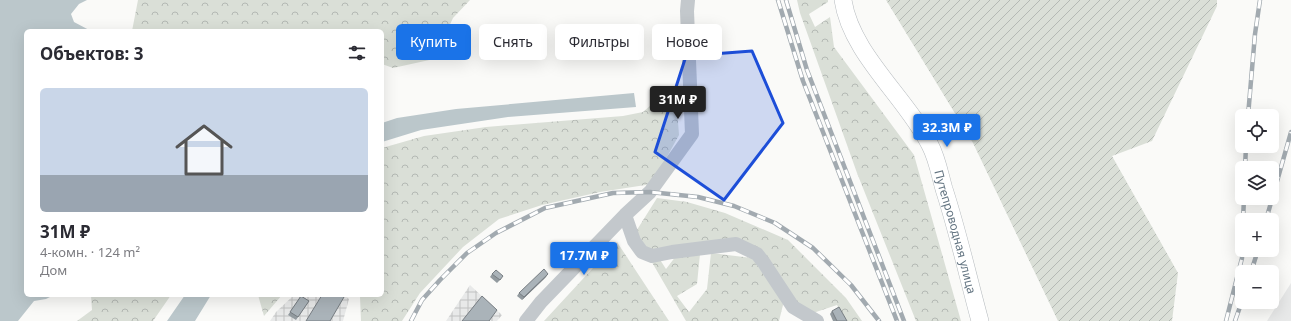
<!DOCTYPE html>
<html lang="ru">
<meta charset="utf-8">
<style>
:root{--surface:#fff;--page:#f7f7f7;--text:#2b2b33;--muted:#7c7c81;--line:#e1e1e2;--accent:#1a73e8}
body{margin:0;font-family:"Noto Sans",sans-serif;background:var(--page);color:var(--text);height:100vh;display:flex;flex-direction:column;font-size:15px;white-space:nowrap}
*{box-sizing:border-box;margin:0}
p{font-size:13px;color:var(--muted)}
.icon{flex:none;width:22px;height:22px;fill:none;stroke:currentColor;stroke-width:2;stroke-linecap:round;stroke-linejoin:round}
.map{position:relative;flex:1;overflow:hidden}
.side{position:absolute;left:24px;top:29px;width:360px;height:268px;display:flex;flex-direction:column;background:var(--surface);border-radius:6px;box-shadow:0 4px 16px #0002}
.side>*{flex:none}
.guide{position:absolute;left:396px;top:24px;width:380px;height:36px;display:flex;gap:8px}
.controls{position:absolute;left:1235px;top:109px;display:grid;gap:8px}
.controls a{display:grid;place-items:center;width:44px;height:44px;border-radius:6px;background:var(--surface);box-shadow:0 4px 16px #0002;font-size:20px}
.price{position:absolute;translate:-50% -34px;padding:0 9px;border-radius:4px;background:var(--accent);color:#fff;font-size:13px;line-height:26px;filter:drop-shadow(0 1px 2px #0008)}
.price::after{content:'';position:absolute;left:50%;top:24px;width:12px;height:9px;margin-left:-6px;background:inherit;clip-path:polygon(0 0,100% 0,50% 100%)}
.price.active{background:#222;color:#fff}
ul{padding:0;list-style:none}
li{display:grid;align-content:center;gap:8px;height:212px;padding:0 16px}
li+li{border-top:1px solid var(--line)}
li span{display:grid;place-items:center;height:124px;border-radius:6px;color:#555}
li>.icon{margin-inline-start:auto}
span .icon{width:72px;height:72px;fill:#fffc;stroke-width:1}
li b{font-size:17px}
h2{display:flex;justify-content:space-between;align-items:center;height:48px;padding:0 16px;font-size:17px}
.tag{padding:0 14px;border-radius:6px;background:var(--surface);box-shadow:0 4px 16px #0002;font-size:14px;line-height:36px}
.tag.active{background:var(--accent);color:#fff}
.map>svg:first-child{display:block}
.built{fill:#e8e9e9}
.industrial{fill:url(#industrial-grid)}
.forest{fill:url(#forest-crowns)}
.garden{fill:url(#garden-furrows)}
.water{fill:#bbc7cb}
.lines{fill:none;stroke-linecap:round;stroke-linejoin:round}
.major-casing{stroke:#b5babe;stroke-width:18}
.minor{stroke:#c3c8cc;stroke-width:14}
.major{stroke:#fff;stroke-width:17}
.rail-casing{stroke:#a2aab0;stroke-width:4.5}
.rail{stroke:#fff;stroke-width:3;stroke-dasharray:9;stroke-linecap:butt}
.wall{fill:#929a9f}
.shaded-wall{fill:#777d82}
.building{fill:#aab3b9;stroke:#777d82}
.marked{fill:#1d4ed8;fill-opacity:0.2;stroke:#1d4ed8;stroke-width:3;stroke-linejoin:round}
.labels{text-anchor:middle;dominant-baseline:central;stroke-width:4;stroke-linejoin:round;paint-order:stroke}
.street-label{font-size:12px;fill:#657683;stroke:#fff}
</style>
<div class="map">
<svg width="1291" height="321" viewBox="0 0 1291 321">
<defs>
<pattern id="industrial-grid" width="8" height="8" patternUnits="userSpaceOnUse"><rect width="8" height="8" fill="#e8e9e9"/><path d="M0 4h8M4 0v8" fill="none" stroke="#c0c1c2"/></pattern>
<pattern id="forest-crowns" width="20" height="18" patternUnits="userSpaceOnUse"><rect width="20" height="18" fill="#dadfd7"/><path d="M2 6a3 3 0 1 1 6 0M12 15a3 3 0 1 1 6 0" fill="none" stroke="#b4b9b4"/></pattern>
<pattern id="garden-furrows" width="10" height="10" patternUnits="userSpaceOnUse"><rect width="10" height="10" fill="#dadfd7"/><path d="M-1 1l2-2M0 10L10 0M9 11l2-2" fill="none" stroke="#b4b9b4"/></pattern>
</defs>
<rect width="100%" height="100%" fill="#fafaf8"/>
<path class="built" d="M1291 283V321H1267Z"/>
<path class="industrial" d="M470 285 502 315 497 321H446Z
M294 295H344L349 299 343 321H270L276 312Z"/>
<path class="forest" d="M138 0H470L453 18 434 59 393 68 382 64V31H132Z
M797 0H828V2L809 14 815 27 830 17 834 47 914 155 961 321H916L857 173 800 13Z
M659 98 677 109 679 135 652 184 600 192 542 205 499 219 463 247 420 293 402 321H361L360 297 357 295H382V148L424 136 486 127 623 116 643 112Z
M657 198 687 202 725 213 788 240 846 298 862 321H846L837 305 813 313 801 307 737 241 655 252 666 269 676 256 700 254 697 284 677 296 689 312 707 289 711 253 752 258 784 301 779 321H686L635 233Z
M617 242 669 321H544Z
M91 295H171L153 321H77L92 310Z
M258 295H282L264 316Z"/>
<path class="garden" d="M886 0H1217V6L1152 141 1112 156 1178 273 1172 321H1058L973 143Z"/>
<path class="water" d="M0 0H87L79 4 71 14 74 22 91 31H26V295H54L46 299 34 301 18 321H0Z
M634 93 636 107 508 117 421 130 382 142V123L397 118 456 109Z
M185 295H211L195 321H167Z"/>
<g class="lines">
<g class="major-casing">
<g id="major">
<path id="s1" d="M843 0C851 54 906 97 930 145 937 158 940 175 944 189 958 232 968 277 980 321"/>
</g>
</g>
<path class="minor" d="M625 215 634 241 642 252 652 256 672 252 736 244 757 254 764 263 793 307 817 321
M526 321 541 302 625 215 650 192 692 134 687 11 688 0"/>
<use href="#major" class="major"/>
<g class="rail-casing">
<path id="rail" d="M778 0 803 81 897 321
M786 0 807 70 904 321
M1248 116 1255 34 1260 0
M1245 168 1246 146
M1243 220 1244 198
M1266 220 1291 132
M1251 272 1258 250
M411 321 422 300 440 280 467 253 496 233 545 208 613 193 650 192 698 197 734 206 775 223 813 248 851 285 879 321
M1226 321 1242 258V248
M1235 321 1242 301"/>
</g>
<use href="#rail" class="rail"/>
</g>
<path class="wall" d="M492 274 501 279 497 283 490 277Z
M546 277 522 300 517 296 519 293Z
M301 296 309 301 296 320 288 315Z
M832 311 847 321H833L830 314Z"/>
<path class="shaded-wall" d="M548 274 546 277 522 300 524 297Z"/>
<path class="building" d="M544 269 548 274 524 297 519 293Z
M496 270 503 276 500 280 492 274Z
M322 295H340L344 297 330 321H306Z
M301 296 309 301 298 317 290 312Z
M482 296 497 310 489 321H462Z
M839 307 847 321H837L832 311Z"/>
<path class="marked" d="M752 51 783 123 724 200 655 152 686 56Z"/>
<g class="labels">
<g class="street-label">
<text stroke="none"><textPath href="#s1" startOffset="261">Путепроводная улица</textPath></text>
</g>
</g>
</svg>
<div class="controls">
<a><svg class="icon" aria-label="locate" viewBox="0 0 24 24"><circle cx="12" cy="12" r="6"/><path d="M12 2v4M12 18v4M2 12h4M18 12h4"/></svg></a>
<a><svg class="icon" aria-label="layers" viewBox="0 0 24 24"><path d="M12 4l9 5-9 5-9-5zM3 14l9 5 9-5"/></svg></a>
<a>+</a>
<a>−</a>
</div>
<b class="price active" style="left:678px;top:120px">31M ₽</b>
<b class="price" style="left:947px;top:148px">32.3M ₽</b>
<b class="price" style="left:584px;top:276px">17.7M ₽</b>
<div class="guide">
<a class="tag active">Купить</a>
<a class="tag">Снять</a>
<a class="tag">Фильтры</a>
<a class="tag">Новое</a>
</div>
<section class="side">
<h2>Объектов: 3<svg class="icon" aria-label="filters" viewBox="0 0 24 24"><path d="M4 7h16M4 17h16"/><circle cx="9" cy="7" r="2"/><circle cx="15" cy="17" r="2"/></svg></h2>
<ul>
<li><span style="background:linear-gradient(#c9d6e8 70%,#9aa5b1 0)"><svg class="icon" aria-label="home" viewBox="0 0 24 24"><path d="M3 11l9-7 9 7M6 9v11h12V9"/></svg></span><div><b>31M ₽</b><p>4-комн. · 124 m²</p><p>Дом</p></div></li>
</ul>
</section>
</div>
